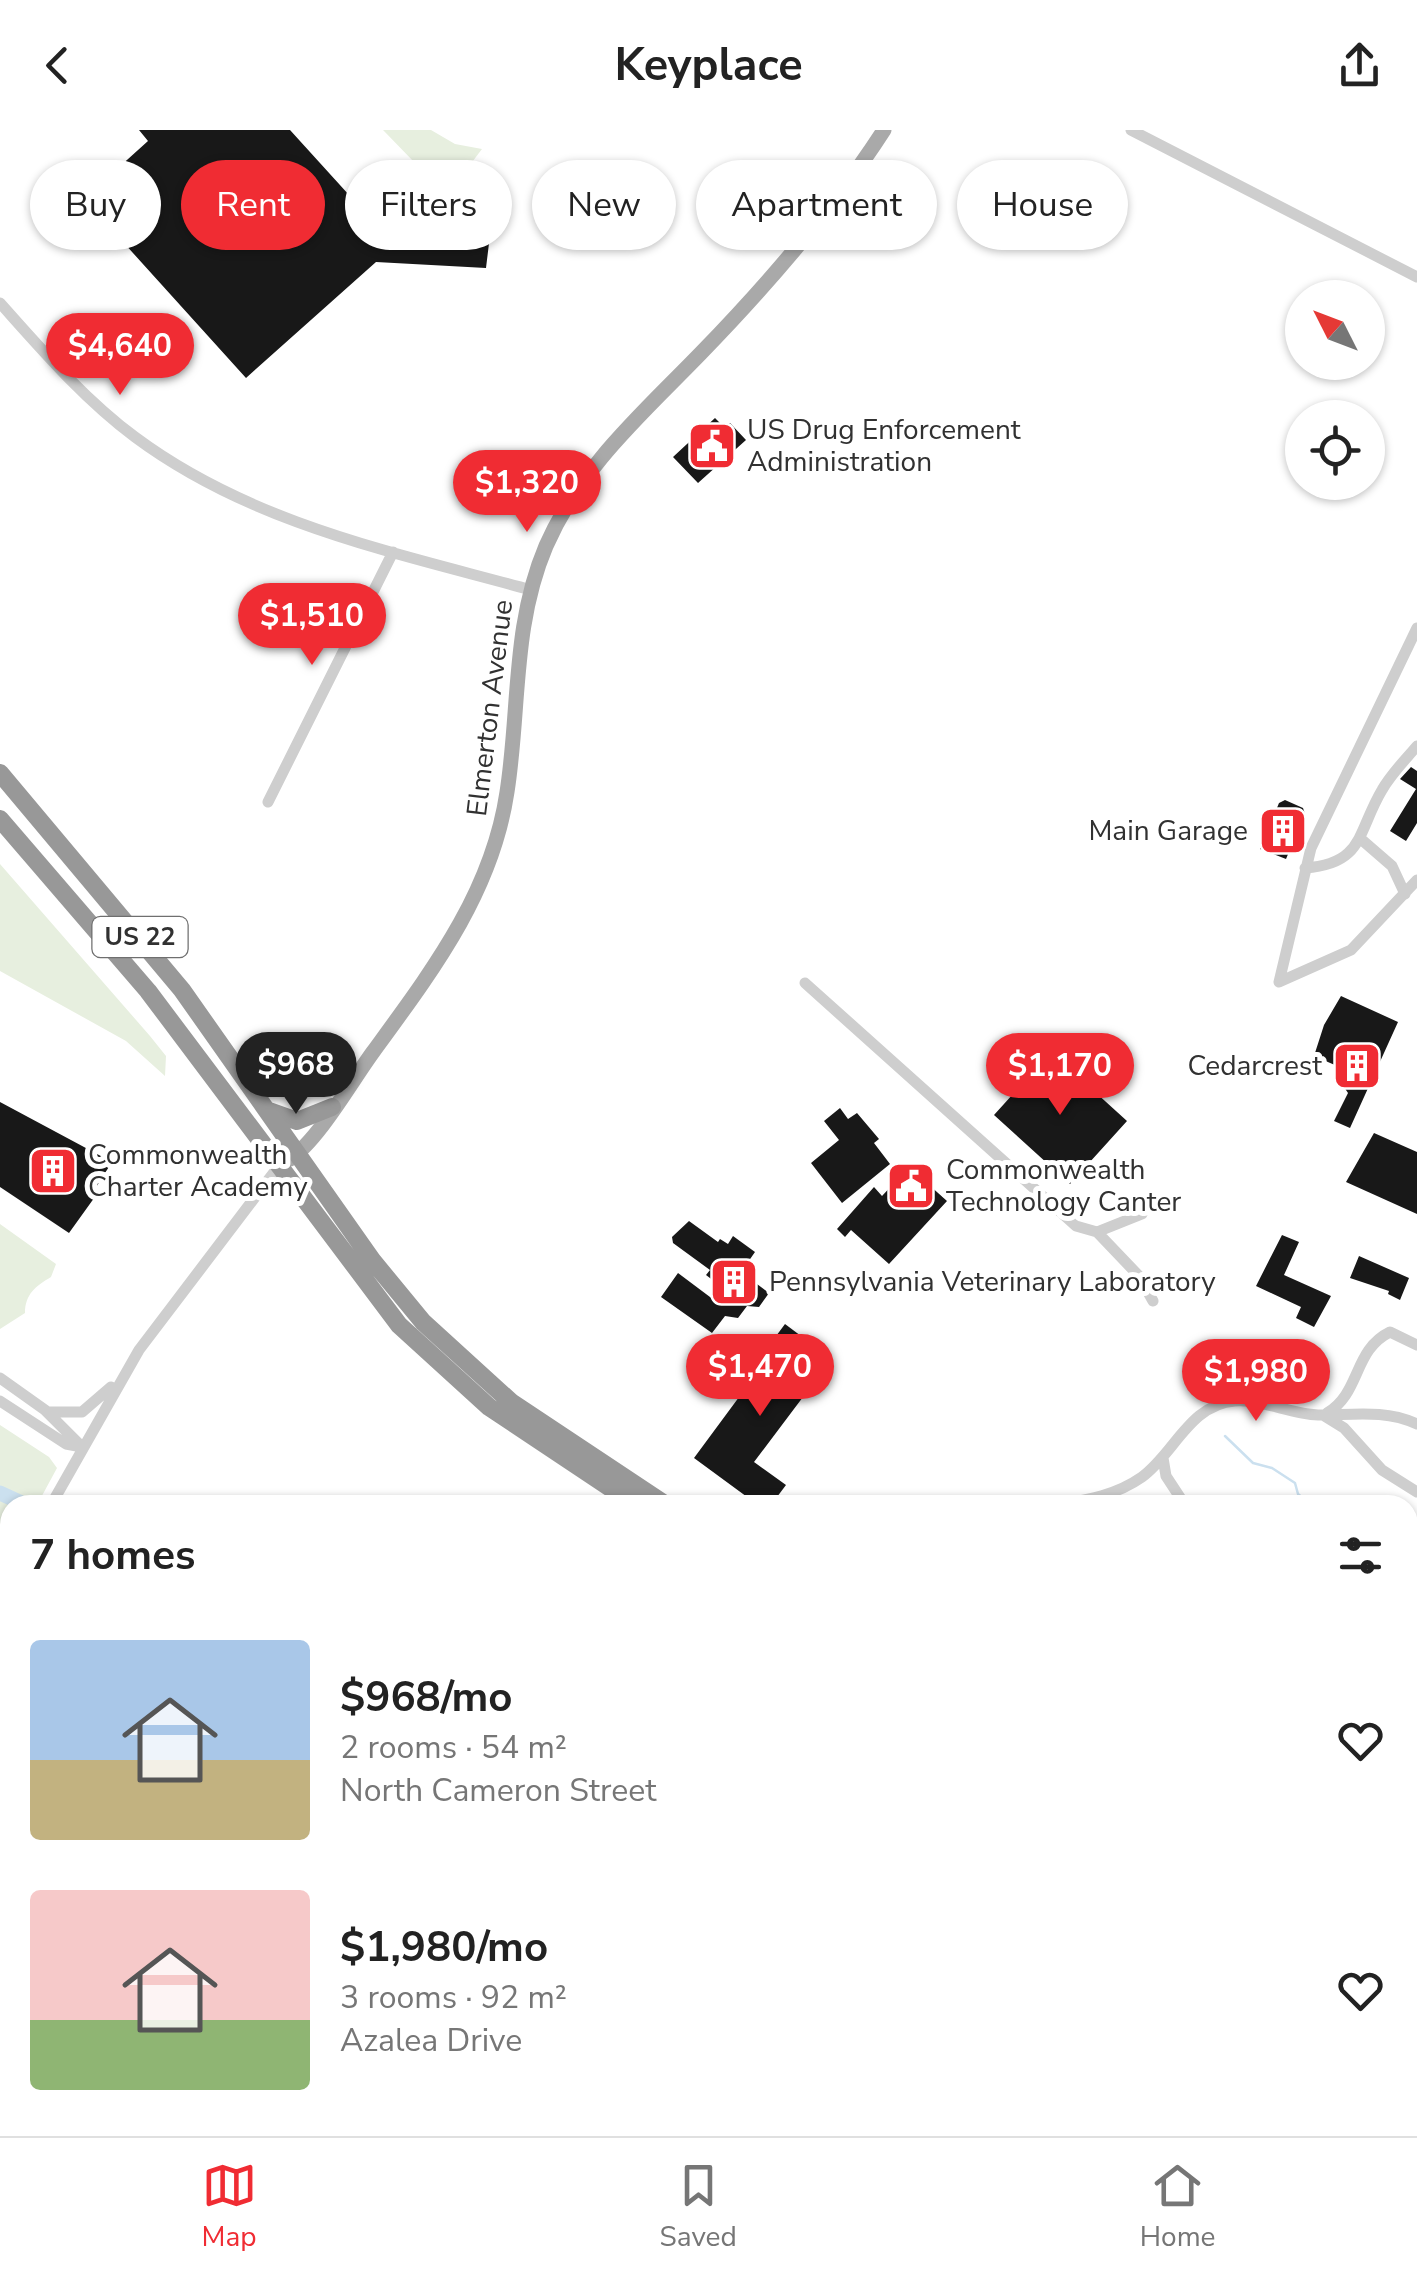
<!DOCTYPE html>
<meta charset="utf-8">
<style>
:root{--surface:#fff;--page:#f6f6f6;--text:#222;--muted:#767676;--line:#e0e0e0;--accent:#f02c33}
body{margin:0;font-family:"Nunito Sans",sans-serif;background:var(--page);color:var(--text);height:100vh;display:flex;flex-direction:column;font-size:38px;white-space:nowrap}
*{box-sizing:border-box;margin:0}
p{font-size:32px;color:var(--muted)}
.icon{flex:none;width:55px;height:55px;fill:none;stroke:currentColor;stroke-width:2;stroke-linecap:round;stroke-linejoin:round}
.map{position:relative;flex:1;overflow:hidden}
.side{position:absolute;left:0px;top:1365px;width:1418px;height:642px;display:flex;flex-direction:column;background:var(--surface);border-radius:30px 30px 0 0;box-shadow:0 2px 8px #0004}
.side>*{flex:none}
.banner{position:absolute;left:30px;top:30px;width:1358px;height:90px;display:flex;gap:20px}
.needle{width:65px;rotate:312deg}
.buttons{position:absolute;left:1285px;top:150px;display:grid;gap:20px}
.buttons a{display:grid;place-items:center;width:100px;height:100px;border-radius:50%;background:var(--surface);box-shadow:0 2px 8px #0004;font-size:50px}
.price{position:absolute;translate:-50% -85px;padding:0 22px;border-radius:35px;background:var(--accent);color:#fff;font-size:32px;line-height:65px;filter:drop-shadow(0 2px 5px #0008)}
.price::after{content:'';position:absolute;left:50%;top:60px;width:30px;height:22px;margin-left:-15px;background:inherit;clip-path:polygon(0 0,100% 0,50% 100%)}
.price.active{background:#222;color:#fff}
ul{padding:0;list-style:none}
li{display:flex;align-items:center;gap:30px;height:250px;padding:0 30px}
li span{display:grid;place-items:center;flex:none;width:280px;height:200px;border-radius:10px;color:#555}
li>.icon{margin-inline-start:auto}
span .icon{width:120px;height:120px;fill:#fffc;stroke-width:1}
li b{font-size:42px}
h2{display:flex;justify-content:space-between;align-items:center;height:120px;padding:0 30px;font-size:42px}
.tag{padding:0 35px;border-radius:45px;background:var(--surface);box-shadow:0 2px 8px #0004;font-size:35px;line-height:90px}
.tag.active{background:var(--accent);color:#fff}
header{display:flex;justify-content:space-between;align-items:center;height:130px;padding:0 30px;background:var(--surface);font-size:45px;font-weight:700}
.tabs{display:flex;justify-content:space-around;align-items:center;height:140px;border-top:2px solid var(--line);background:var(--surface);font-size:28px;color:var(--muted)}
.tabs a{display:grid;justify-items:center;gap:5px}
.tabs .active{color:var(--accent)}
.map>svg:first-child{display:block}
.green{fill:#e7efdf}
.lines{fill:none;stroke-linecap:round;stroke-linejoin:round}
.stream{stroke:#cbe0ef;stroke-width:2.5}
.river{stroke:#cbe0ef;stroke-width:15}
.building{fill:#181818}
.minor{stroke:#cecece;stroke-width:11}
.major{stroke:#a9a9a9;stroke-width:15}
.highway{stroke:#989898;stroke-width:18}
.rail-casing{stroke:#868686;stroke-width:6}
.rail{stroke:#fff;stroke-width:2.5;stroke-dasharray:8;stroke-linecap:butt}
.labels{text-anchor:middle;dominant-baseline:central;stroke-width:10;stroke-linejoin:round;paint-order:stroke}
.shield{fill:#fff;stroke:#6f6f6f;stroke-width:2.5}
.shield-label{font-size:25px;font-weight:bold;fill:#313131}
.poi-label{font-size:28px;fill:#313131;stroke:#fff;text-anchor:start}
.street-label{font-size:28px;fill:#313131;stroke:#fff}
</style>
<header><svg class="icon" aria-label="back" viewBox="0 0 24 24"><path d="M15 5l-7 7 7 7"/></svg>Keyplace<svg class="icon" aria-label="share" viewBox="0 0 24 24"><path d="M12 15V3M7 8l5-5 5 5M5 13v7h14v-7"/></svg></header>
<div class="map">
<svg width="1417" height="2006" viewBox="0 0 1417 2006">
<rect width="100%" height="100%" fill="#fff"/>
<path class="green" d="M383 0H431L455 14 482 19 463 44 437 30 415 33Z
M0 734 150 906 166 926 165 946 126 911 0 841Z
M0 1094 56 1134 51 1147C36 1156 25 1164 25 1183L0 1199Z
M0 1295 49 1327 57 1338 37 1375H10V1422L0 1439Z"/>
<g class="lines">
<path class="stream" d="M1225 1306 1253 1333 1272 1338 1295 1353 1298 1364 1311 1375
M1408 1465 1417 1474
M1408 1712 1417 1691
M1391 2006 1394 1998"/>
<path class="river" d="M0 1363 26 1375
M652 1998 665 2006"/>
</g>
<path class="building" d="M139 0H290L379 98 490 105 486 138 376 132 246 248 114 102 135 81 107 48 148 11Z
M715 288 725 298 730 293 746 310 698 353 673 327Z
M1411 637 1417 641V693L1406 711 1390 701 1416 659 1400 649Z
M1285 670 1303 678 1305 684 1286 729 1260 719 1279 673Z
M1341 866 1398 892 1350 998 1334 991 1348 963 1344 957 1351 942 1314 926 1324 895Z
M1051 922 1127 991 1070 1054 994 985Z
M0 972 112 1032 93 1062 97 1064 69 1103 0 1057Z
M840 978 848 989 857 983 879 1009 874 1013 890 1034 842 1073 811 1033 839 1010 824 991Z
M1374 1003 1417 1022V1084L1346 1052Z
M909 1037 947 1071 889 1134 851 1100 845 1107 837 1099 874 1057 882 1066Z
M689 1091 718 1112 720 1109 728 1114 733 1106 755 1122 741 1142 769 1163 759 1177 747 1176 738 1188 725 1186 712 1203 661 1167 678 1143 714 1170 723 1158 706 1145 710 1140 673 1113 672 1107Z
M1282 1105 1299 1112 1284 1145 1331 1166 1314 1197 1296 1188 1301 1177 1256 1156Z
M1359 1126 1409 1148 1400 1170 1388 1164 1389 1161 1350 1148Z
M785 1194 813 1215 808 1222 818 1230 801 1253 809 1259 754 1332 786 1355 771 1375H758L694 1328 770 1225 765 1221Z
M934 1998H999L995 2006H954Z"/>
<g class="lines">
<path class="minor" d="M1131 0 1417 147
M0 173C42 220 84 269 135 307 252 394 393 422 531 460
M268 672 393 422
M1362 710 1392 736 1405 764
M1305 738C1364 734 1357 702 1382 660 1391 644 1405 630 1417 616
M1279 852 1311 718 1417 498
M1279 852 1351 820 1417 750
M805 853 1076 1096 1097 1102 1142 1084
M1097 1102 1139 1146 1153 1171
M0 1248 45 1280 82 1317
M0 1271 66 1314 82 1317
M50 1282H82L111 1257
M1327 1283C1361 1263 1353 1220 1390 1202L1417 1215
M1323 1285 1344 1298 1382 1340 1417 1362
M1163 1328 1166 1346 1185 1375
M51 1375 139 1220 278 1037
M1055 1375C1086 1370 1115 1366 1142 1347 1174 1324 1190 1274 1235 1271 1262 1269 1290 1284 1318 1285 1352 1285 1385 1279 1417 1294
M0 1461 10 1446
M1408 1605 1417 1606
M1408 1969 1417 1972"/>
<path class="major" d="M290 1029C319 1009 351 952 373 922 432 841 492 763 507 662 520 579 512 496 546 416 581 336 642 284 701 223 767 155 833 79 884 0
M1408 1650 1417 1649
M1408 1662 1417 1661
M1128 2006 1131 1998"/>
<path class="highway" d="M0 643 182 860 372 1130 423 1192 511 1272 666 1375
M0 689 148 861 399 1195 489 1277 636 1375
M269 981 297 991 332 977
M1408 1833 1417 1838
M1408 1854 1417 1859"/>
<g class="rail-casing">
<path id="rail" d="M0 1794 10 1798
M0 1949 10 1954
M92 1998 108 2006"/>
</g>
<use href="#rail" class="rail"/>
</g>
<defs>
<g id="civic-square" transform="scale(2.5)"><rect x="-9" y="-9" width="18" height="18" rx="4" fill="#f02c33" stroke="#fff"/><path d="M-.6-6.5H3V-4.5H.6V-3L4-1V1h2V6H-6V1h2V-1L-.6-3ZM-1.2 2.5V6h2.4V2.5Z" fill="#fff"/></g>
<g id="building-square" transform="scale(2.5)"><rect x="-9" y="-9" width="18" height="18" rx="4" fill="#f02c33" stroke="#fff"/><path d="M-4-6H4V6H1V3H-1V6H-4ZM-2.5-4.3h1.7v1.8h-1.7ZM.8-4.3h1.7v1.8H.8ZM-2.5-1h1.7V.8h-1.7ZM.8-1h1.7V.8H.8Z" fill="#fff"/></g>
</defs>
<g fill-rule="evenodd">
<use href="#civic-square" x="712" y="316"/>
<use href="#building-square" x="1283" y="701"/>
<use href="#building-square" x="1357" y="936"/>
<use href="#building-square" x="53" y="1041"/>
<use href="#civic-square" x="911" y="1056"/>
<use href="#building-square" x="734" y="1152"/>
</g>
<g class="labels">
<rect class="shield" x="92.5" y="787" width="95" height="40" rx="8"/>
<g class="shield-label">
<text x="140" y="807">US 22</text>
</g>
<g class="poi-label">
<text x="747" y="300">US Drug Enforcement<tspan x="747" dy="32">Administration</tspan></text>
<text x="1248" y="701" text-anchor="end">Main Garage</text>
<text x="1322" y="936" text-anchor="end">Cedarcrest</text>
<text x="88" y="1025">Commonwealth<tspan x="88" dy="32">Charter Academy</tspan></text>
<text x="946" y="1040">Commonwealth<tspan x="946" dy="32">Technology Canter</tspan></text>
<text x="769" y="1152">Pennsylvania Veterinary Laboratory</text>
</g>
<g class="street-label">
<text transform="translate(490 578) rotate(-83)">Elmerton Avenue</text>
</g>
</g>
</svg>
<div class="buttons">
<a><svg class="needle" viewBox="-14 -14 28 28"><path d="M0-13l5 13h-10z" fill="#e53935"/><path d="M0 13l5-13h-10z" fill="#767676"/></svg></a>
<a><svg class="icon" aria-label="locate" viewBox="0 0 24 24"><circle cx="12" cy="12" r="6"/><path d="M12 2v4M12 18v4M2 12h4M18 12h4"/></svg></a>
</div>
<b class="price" style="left:120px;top:268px">$4,640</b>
<b class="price" style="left:527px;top:405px">$1,320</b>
<b class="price" style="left:312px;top:538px">$1,510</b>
<b class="price active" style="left:296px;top:987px">$968</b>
<b class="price" style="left:1060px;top:988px">$1,170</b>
<b class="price" style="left:760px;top:1289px">$1,470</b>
<b class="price" style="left:1256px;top:1294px">$1,980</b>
<div class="banner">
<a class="tag">Buy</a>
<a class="tag active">Rent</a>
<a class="tag">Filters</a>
<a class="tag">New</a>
<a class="tag">Apartment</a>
<a class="tag">House</a>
</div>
<section class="side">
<h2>7 homes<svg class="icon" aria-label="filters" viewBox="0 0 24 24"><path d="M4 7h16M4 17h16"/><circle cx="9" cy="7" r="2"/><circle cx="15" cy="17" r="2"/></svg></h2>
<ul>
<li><span style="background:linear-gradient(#a9c7e8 60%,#c2b280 0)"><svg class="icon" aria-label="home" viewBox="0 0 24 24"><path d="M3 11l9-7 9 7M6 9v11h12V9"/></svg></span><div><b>$968/mo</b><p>2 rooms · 54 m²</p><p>North Cameron Street</p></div><svg class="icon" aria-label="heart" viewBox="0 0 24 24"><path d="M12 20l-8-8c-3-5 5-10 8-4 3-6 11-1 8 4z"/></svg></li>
<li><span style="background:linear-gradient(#f6c9c9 65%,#8fb573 0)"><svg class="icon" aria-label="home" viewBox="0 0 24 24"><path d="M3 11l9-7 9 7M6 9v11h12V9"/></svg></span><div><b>$1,980/mo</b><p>3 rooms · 92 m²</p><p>Azalea Drive</p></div><svg class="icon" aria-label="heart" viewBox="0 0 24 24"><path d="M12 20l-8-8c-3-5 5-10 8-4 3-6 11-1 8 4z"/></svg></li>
</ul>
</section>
</div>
<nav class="tabs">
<a class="active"><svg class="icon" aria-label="map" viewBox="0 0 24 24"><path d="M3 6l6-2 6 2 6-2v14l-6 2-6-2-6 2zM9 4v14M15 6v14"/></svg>Map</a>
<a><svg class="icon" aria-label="saved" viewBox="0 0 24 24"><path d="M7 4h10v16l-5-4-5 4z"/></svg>Saved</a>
<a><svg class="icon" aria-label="home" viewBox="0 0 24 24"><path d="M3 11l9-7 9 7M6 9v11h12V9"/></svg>Home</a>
</nav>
